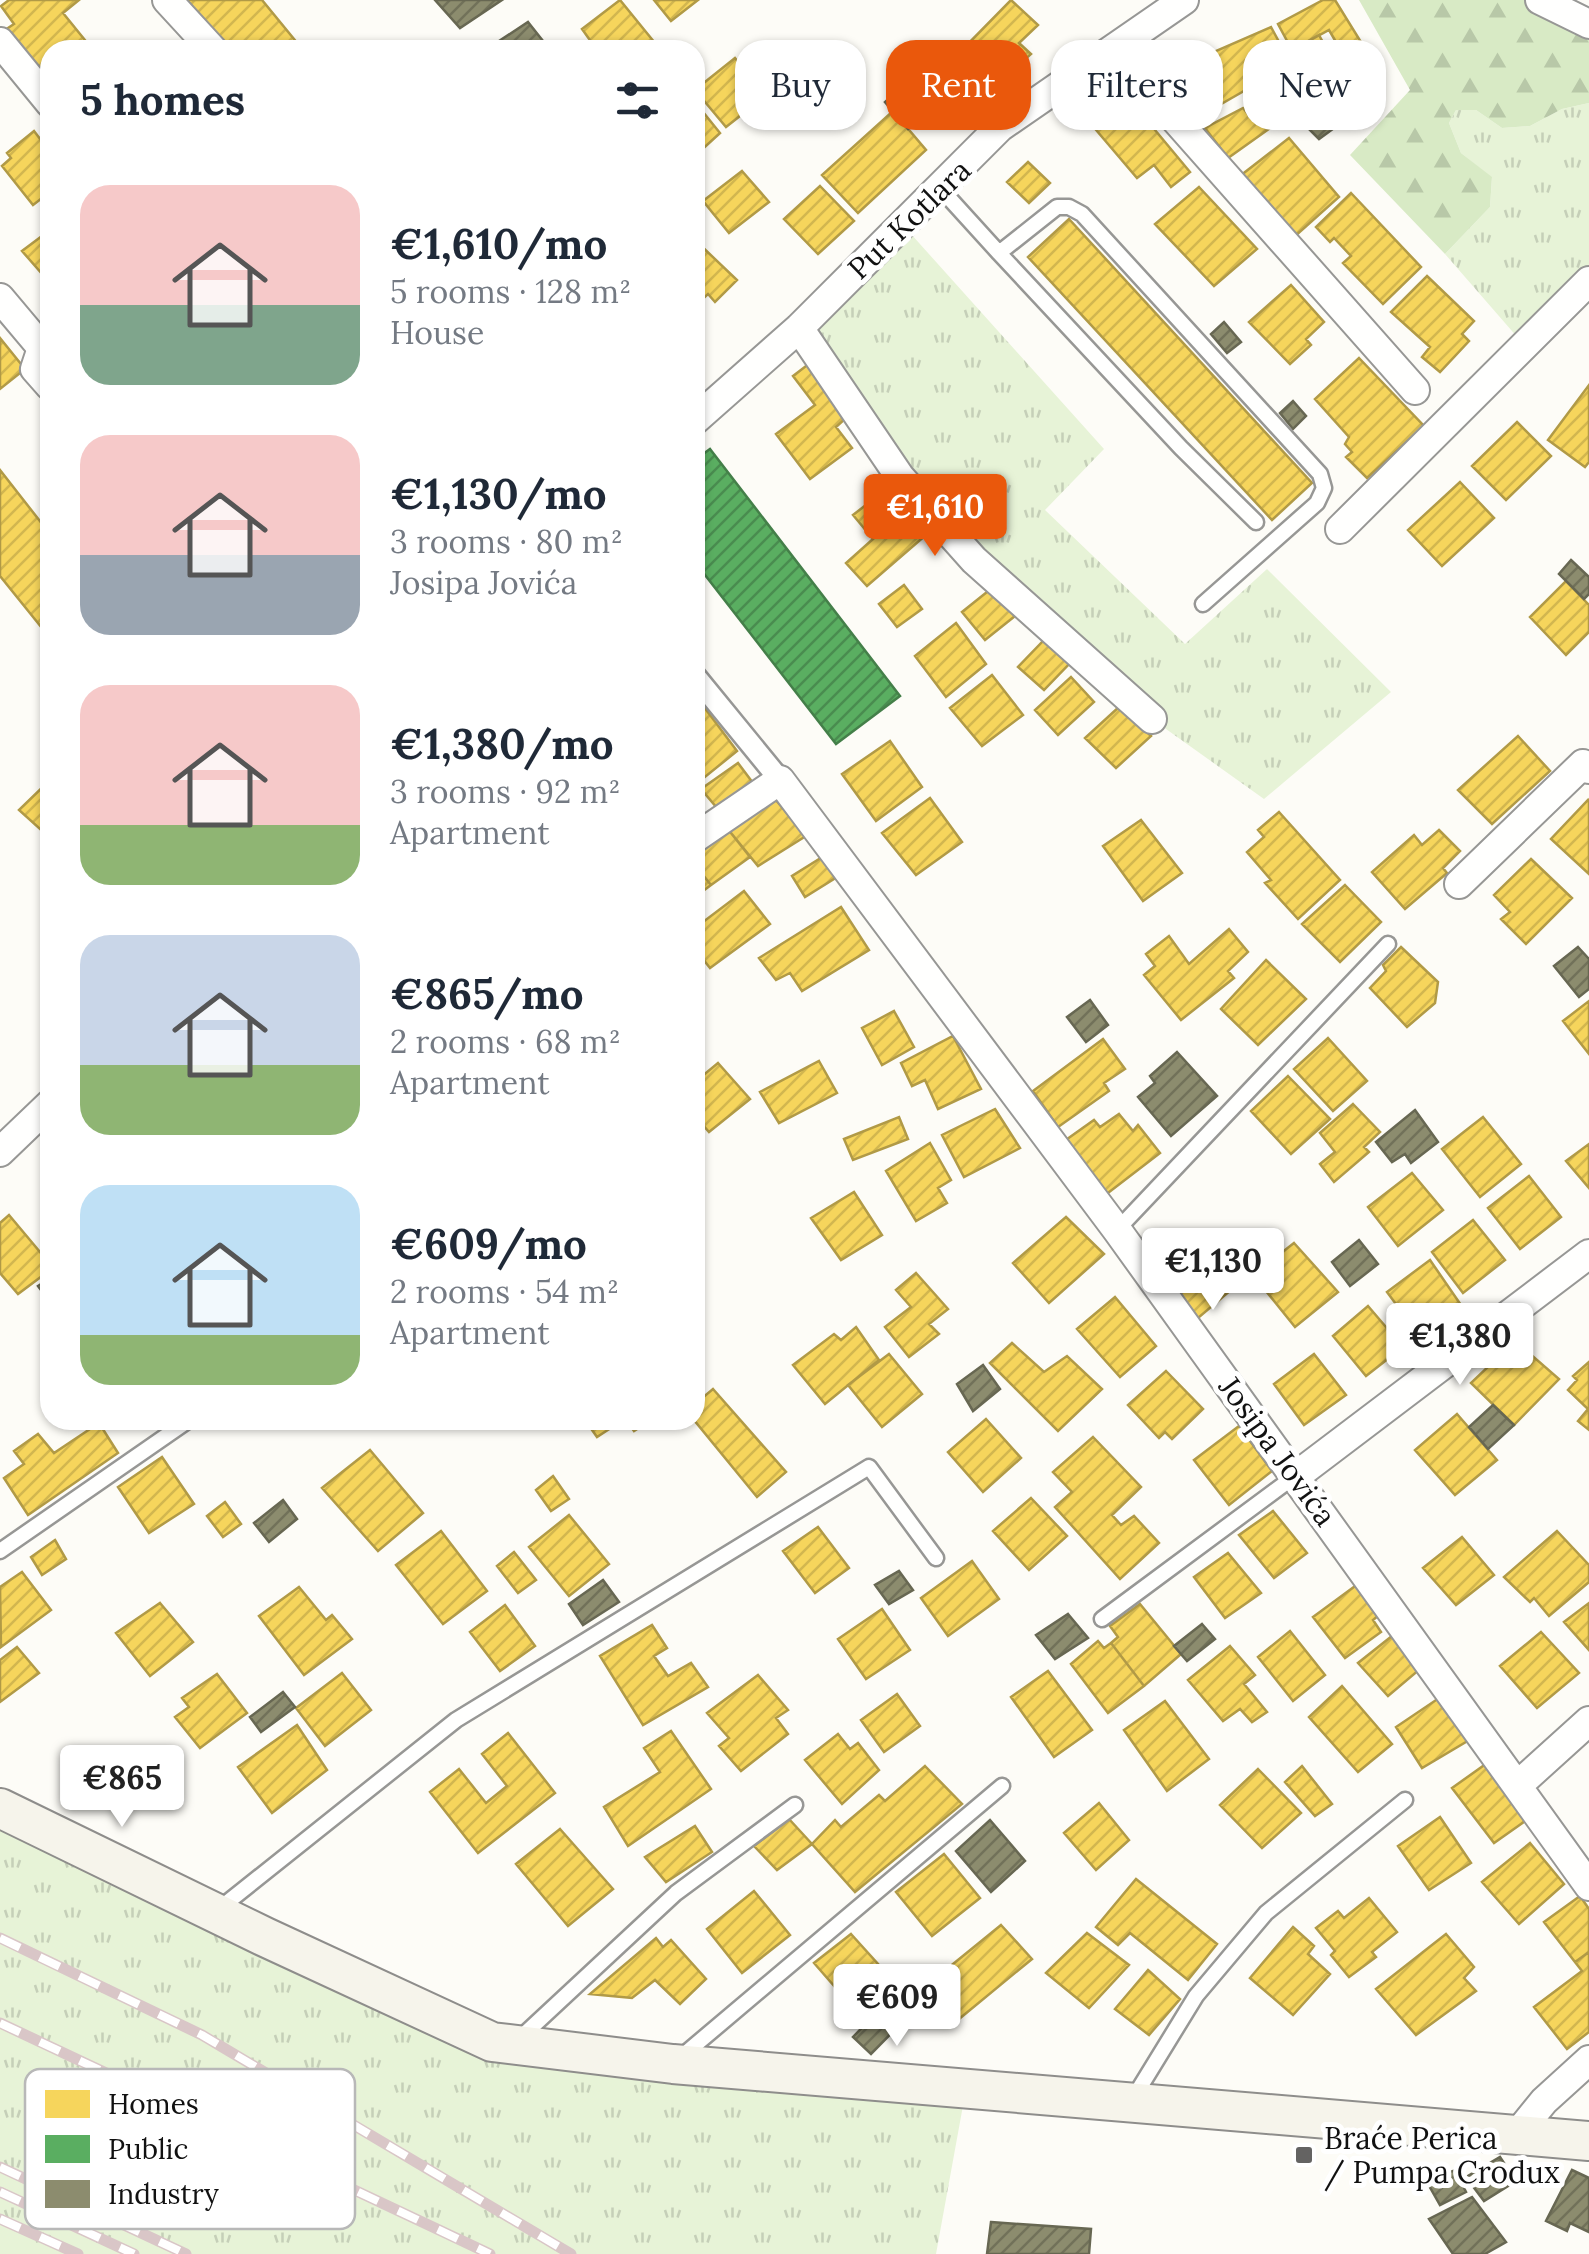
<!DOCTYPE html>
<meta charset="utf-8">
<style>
:root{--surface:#fff;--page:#f6f6f7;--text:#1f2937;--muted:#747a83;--accent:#ea580c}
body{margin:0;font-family:Lora,serif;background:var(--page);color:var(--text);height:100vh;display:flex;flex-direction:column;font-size:38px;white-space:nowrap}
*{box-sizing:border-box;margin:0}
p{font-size:32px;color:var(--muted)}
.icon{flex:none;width:55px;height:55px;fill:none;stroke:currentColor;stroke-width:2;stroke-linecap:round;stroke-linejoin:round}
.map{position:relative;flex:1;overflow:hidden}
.drawer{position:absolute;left:40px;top:40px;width:665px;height:1390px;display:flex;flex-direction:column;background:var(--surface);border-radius:30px;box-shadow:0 2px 8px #0004}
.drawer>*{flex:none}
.top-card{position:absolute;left:735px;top:40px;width:702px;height:90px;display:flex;gap:20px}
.price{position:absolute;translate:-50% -85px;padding:0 22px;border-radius:10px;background:#fff;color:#222;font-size:32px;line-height:65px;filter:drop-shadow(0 2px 5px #0008)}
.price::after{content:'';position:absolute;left:50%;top:60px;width:30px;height:22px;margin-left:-15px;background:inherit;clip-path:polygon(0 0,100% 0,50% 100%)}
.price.selected{background:var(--accent);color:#fff}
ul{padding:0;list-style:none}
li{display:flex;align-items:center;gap:30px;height:250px;padding:0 40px}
li span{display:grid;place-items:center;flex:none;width:280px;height:200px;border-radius:30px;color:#555}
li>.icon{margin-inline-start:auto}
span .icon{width:120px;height:120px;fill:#fffc;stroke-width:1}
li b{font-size:42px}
h2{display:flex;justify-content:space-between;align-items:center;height:120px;padding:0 40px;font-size:42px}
.pill{padding:0 35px;border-radius:30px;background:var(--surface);box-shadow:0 2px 8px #0004;font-size:35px;line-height:90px}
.pill.selected{background:var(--accent);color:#fff}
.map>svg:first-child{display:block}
.grass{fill:url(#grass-tufts)}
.forest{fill:url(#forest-firs)}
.homes{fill:url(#homes-hatch);stroke:#b19a46;stroke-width:2.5}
.public{fill:url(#public-hatch);stroke:#447f49;stroke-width:2.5}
.industry{fill:url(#industry-hatch);stroke:#676752;stroke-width:2.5}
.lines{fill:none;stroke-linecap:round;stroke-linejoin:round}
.service-casing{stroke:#979795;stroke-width:19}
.pedestrian-casing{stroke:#979795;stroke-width:25}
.minor-casing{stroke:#979795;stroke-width:32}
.secondary-casing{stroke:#8e8d8b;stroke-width:42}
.service{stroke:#fffffe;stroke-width:14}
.pedestrian{stroke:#fffffe;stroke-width:20}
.minor{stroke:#fffffe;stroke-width:28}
.secondary{stroke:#f6f4eb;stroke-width:38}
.rail-casing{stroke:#d9c6c7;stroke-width:11}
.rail{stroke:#fff;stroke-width:8;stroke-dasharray:22;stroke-linecap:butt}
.poi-dot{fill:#646362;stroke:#fff;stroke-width:4}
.labels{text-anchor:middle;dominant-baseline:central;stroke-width:10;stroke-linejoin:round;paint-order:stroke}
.street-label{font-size:30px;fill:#111;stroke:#fff}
.poi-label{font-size:30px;fill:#111;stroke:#fff;text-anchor:start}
.key{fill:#fff;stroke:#b8b8b8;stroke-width:2.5}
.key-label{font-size:28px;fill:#111}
</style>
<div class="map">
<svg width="1589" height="2254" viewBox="0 0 1589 2254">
<defs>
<pattern id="grass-tufts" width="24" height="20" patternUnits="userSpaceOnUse" patternTransform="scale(2.5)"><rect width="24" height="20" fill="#e7f3d7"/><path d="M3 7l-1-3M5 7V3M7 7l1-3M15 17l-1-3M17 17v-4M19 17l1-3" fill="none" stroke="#c5cfb8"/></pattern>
<pattern id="forest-firs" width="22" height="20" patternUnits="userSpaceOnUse" patternTransform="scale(2.5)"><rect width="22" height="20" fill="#d8eac5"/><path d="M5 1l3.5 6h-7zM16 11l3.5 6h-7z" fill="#b8c8a8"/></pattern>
<pattern id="homes-hatch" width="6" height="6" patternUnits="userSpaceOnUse" patternTransform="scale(2.5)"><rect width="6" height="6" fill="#f6d55c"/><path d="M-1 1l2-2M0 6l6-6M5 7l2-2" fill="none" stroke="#d2b64f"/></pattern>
<pattern id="public-hatch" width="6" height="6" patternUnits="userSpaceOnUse" patternTransform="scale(2.5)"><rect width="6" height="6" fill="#5aae61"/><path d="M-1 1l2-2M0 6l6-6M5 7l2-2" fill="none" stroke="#498c4f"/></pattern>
<pattern id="industry-hatch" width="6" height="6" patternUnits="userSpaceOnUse" patternTransform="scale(2.5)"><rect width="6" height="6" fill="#8c8c6e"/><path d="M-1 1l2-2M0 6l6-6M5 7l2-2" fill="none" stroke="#717159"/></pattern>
</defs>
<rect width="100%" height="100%" fill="#fdfcf7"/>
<path class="grass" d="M1589 103V271L1525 346 1445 254 1490 207 1492 178 1461 153 1449 123 1456 110H1476L1502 128 1530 126 1562 109Z
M902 224 1104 449 1045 510 1185 644 1267 569 1391 692 1264 799 1152 719 974 560 799 328Z
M0 1808 492 2042 966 2089 936 2254H0Z"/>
<path class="forest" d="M1359 0H1540L1589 23V103L1562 109 1530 126 1502 128 1476 110H1456L1449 123 1461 153 1492 177 1490 207 1445 254 1350 155 1410 90Z"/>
<path class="homes" d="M9 0H79L63 13 93 50H50V86L5 30 14 24 1 6Z
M187 0H262L303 50H227Z
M620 0 655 43 646 50H597L582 29Z
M654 0H698L671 21Z
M1011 0 1038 25 1019 43 1031 54 994 87 959 53Z
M1323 0H1335L1369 55 1350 66 1329 30 1292 50 1278 24Z
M1271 27 1291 64 1209 111 1198 89 1183 95 1177 83 1162 89 1156 77Z
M1319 35 1352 96 1326 109 1292 50Z
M735 58 756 83 768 75 777 87 726 127 695 90Z
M1120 88 1190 172 1171 187 1154 165 1137 178 1085 117Z
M1276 97 1287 116 1228 158 1205 128 1243 108 1248 114Z
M695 102 720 133 695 156Z
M893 111 926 150 858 213 822 175Z
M34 131 50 152V192L33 205 2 166 11 158 7 153Z
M1289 138 1339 197 1293 238 1240 176Z
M1028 162 1050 183 1029 203 1007 182Z
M742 171 769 202 729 233 703 201Z
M820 186 854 221 818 254 784 219Z
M1199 187 1257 249 1214 286 1155 224Z
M1351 193 1421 267 1383 304 1343 263 1351 256 1334 238 1330 242 1316 227Z
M1069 219 1312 483 1272 520 1028 257Z
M50 230V283L22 251Z
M695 240 737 280 715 302 708 294 695 306Z
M1427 276 1474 321 1462 334 1469 341 1440 372 1422 357 1430 347 1391 312Z
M1291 285 1324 322 1306 339 1311 345 1290 364 1249 322Z
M0 338 25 369 0 389Z
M1359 358 1424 426 1367 478 1346 457 1352 452 1345 444 1349 437 1315 399Z
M810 363 847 417 836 427 852 448 810 479 776 434 815 405 793 376Z
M1589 385V462L1585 467 1548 440Z
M1517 422 1551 456 1506 500 1472 466Z
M0 470 50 534V638L0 576Z
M1460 482 1494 518 1442 566 1408 530Z
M889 487 927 534 867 586 846 563 873 539 853 515Z
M1566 581 1589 605V632L1566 655 1530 617Z
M904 585 922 609 897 627 879 604Z
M992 588 1015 616 985 640 962 612Z
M956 623 986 664 946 697 915 656Z
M1045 639 1071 662 1044 690 1018 667Z
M992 675 1023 715 982 746 950 708Z
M1071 677 1094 702 1058 735 1035 710Z
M695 695 737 751 695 785Z
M1120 706 1151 736 1116 768 1085 738Z
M1518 736 1550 771 1492 824 1458 790Z
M890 741 922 787 876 821 842 774Z
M738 763 759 791 723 815 701 789Z
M50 780V838L19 810Z
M930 798 962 842 916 875 882 833Z
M775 799 806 836 758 866 727 828Z
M1588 800 1589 802V874L1551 839Z
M1279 812 1340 880 1298 919 1265 883 1271 880 1247 852 1264 837 1258 830Z
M1141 820 1182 873 1143 901 1103 846Z
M727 828 750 857 711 885 695 865V850Z
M1439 830 1460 851 1443 868 1447 873 1405 909 1372 872 1414 835 1422 845Z
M824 856 837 877 805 897 792 876Z
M1531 859 1572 898 1526 944 1501 919 1510 912 1494 895Z
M695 865 711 885 695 897Z
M1345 885 1381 922 1340 962 1302 924Z
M744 891 770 924 710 968 695 949V928Z
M841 907 869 950 802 991 790 973 776 980 759 958Z
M1229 929 1248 952 1228 971 1234 978 1181 1020 1144 975 1155 966 1146 954 1169 936 1189 964Z
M1401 947 1438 982 1435 1003 1407 1027 1370 988 1386 971 1383 965Z
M1266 960 1306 999 1258 1045 1221 1009Z
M1589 1001V1054L1563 1021Z
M894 1011 914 1047 882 1065 862 1028Z
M953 1036 981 1089 938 1109 925 1080 912 1086 901 1063Z
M1328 1038 1367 1081 1333 1111 1294 1069Z
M1103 1039 1125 1069 1104 1083 1109 1091 1058 1127 1033 1091Z
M819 1061 837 1093 779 1123 760 1092Z
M718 1063 750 1099 709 1132 695 1116V1082Z
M1288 1076 1330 1119 1291 1154 1251 1111Z
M1353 1104 1380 1132 1364 1147 1369 1152 1334 1182 1320 1164 1335 1152 1320 1133Z
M995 1109 1020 1148 964 1177 942 1135Z
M1119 1114 1133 1131 1138 1125 1160 1153 1104 1196 1063 1142 1094 1120 1100 1127Z
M899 1117 908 1139 853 1160 844 1139Z
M1483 1117 1521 1164 1480 1197 1442 1149Z
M930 1143 951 1180 938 1188 947 1203 916 1221 886 1171Z
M1589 1144V1188L1566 1161Z
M1412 1173 1443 1210 1398 1246 1368 1207Z
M1529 1176 1561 1217 1520 1249 1488 1208Z
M854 1192 882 1235 841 1260 811 1218Z
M9 1215 50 1264V1270L18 1294 0 1273V1223Z
M1066 1217 1104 1254 1049 1303 1013 1263Z
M1473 1220 1505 1260 1463 1293 1432 1252Z
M1229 1232 1258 1267 1198 1318 1169 1281Z
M1294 1243 1338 1292 1295 1327 1253 1275Z
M1430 1260 1463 1308 1421 1338 1387 1292Z
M916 1273 948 1309 929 1324 939 1334 909 1357 885 1327 911 1307 896 1290Z
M1115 1297 1156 1346 1120 1377 1077 1329Z
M1368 1306 1403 1347 1366 1376 1333 1336Z
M856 1327 879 1360 825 1404 793 1365 834 1334 841 1340Z
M1505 1332 1559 1379 1514 1425 1471 1383 1489 1366 1481 1357Z
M1012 1343 1044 1372 1067 1356 1102 1389 1058 1431 990 1363Z
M889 1354 922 1394 882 1427 848 1385Z
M1314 1354 1346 1395 1304 1425 1274 1384Z
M1589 1362V1430L1578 1421 1588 1409 1568 1390 1577 1380 1573 1376Z
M1166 1371 1203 1409 1172 1439 1165 1432 1159 1438 1128 1405Z
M713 1389 786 1472 757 1497 694 1420 695 1404Z
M1457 1414 1497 1460 1455 1495 1415 1450Z
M986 1419 1021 1458 983 1492 948 1452Z
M585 1420H623L597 1437Z
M626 1420H651L634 1431Z
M99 1423 118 1453 28 1515 4 1478 24 1464 14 1451 38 1434 54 1453Z
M1239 1426 1272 1471 1229 1505 1194 1460Z
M1093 1437 1141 1487 1112 1515 1121 1525 1134 1516 1159 1543 1120 1579 1055 1507 1072 1492 1053 1472Z
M370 1450 423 1513 378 1551 322 1488Z
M162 1457 194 1504 149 1533 118 1487Z
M553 1476 569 1499 551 1511 536 1490Z
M1031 1498 1067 1536 1029 1570 993 1531Z
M225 1502 241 1524 223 1537 207 1516Z
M1273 1511 1307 1553 1274 1578 1239 1535Z
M569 1515 609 1564 569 1596 529 1547Z
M818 1527 849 1568 815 1593 783 1551Z
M441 1531 487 1591 443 1624 396 1565Z
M1557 1531 1589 1565V1582L1549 1616 1534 1598 1530 1602 1504 1577Z
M1462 1537 1494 1575 1456 1605 1423 1568Z
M55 1540 66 1559 42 1575 31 1557Z
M514 1552 536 1580 518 1593 497 1566Z
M1228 1553 1261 1593 1225 1618 1194 1577Z
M972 1561 999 1599 948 1636 921 1598Z
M22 1572 51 1610 1 1647 0 1587Z
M1362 1581 1385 1610 1373 1620 1381 1632 1345 1658 1313 1617Z
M299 1587 326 1620 332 1615 352 1639 304 1675 259 1616Z
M160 1603 193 1642 150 1676 116 1633Z
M1589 1603V1650L1564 1622Z
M1140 1604 1181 1654 1144 1686 1111 1643 1118 1637 1110 1626Z
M505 1605 535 1646 500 1671 470 1632Z
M882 1609 910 1650 866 1679 838 1639Z
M652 1625 667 1648 654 1656 668 1676 691 1663 708 1687 643 1725 600 1656Z
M1290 1631 1325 1675 1293 1701 1258 1657Z
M1397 1632 1426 1664 1388 1696 1358 1663Z
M1541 1632 1579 1673 1537 1708 1500 1666Z
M1098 1641 1104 1648 1111 1643 1144 1686 1108 1713 1071 1664Z
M1230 1646 1255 1675 1244 1684 1267 1712 1252 1722 1240 1709 1223 1721 1188 1680Z
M17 1647 39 1673 0 1702V1660Z
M1048 1671 1092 1730 1054 1757 1011 1697Z
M342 1673 371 1710 325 1746 296 1708Z
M217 1674 247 1713 200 1748 175 1717 189 1707 182 1698Z
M758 1675 788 1710 776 1718 788 1734 741 1771 719 1746 729 1738 707 1713Z
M1342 1686 1392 1744 1358 1772 1309 1717Z
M897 1694 920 1726 884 1752 861 1720Z
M1439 1698 1476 1736 1422 1768 1396 1727Z
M1165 1701 1209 1759 1167 1791 1124 1730Z
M297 1725 327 1770 272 1813 238 1767Z
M671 1731 711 1789 628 1846 604 1807 660 1772 644 1748Z
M508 1733 555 1793 478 1853 430 1792 459 1769 486 1803 507 1786 482 1754Z
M838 1734 850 1749 858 1743 879 1770 842 1804 805 1760Z
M1490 1761 1531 1817 1494 1843 1452 1788Z
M925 1766 962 1804 855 1892 812 1844 835 1820 841 1827 879 1795 885 1801Z
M1302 1766 1332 1804 1315 1816 1285 1782Z
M1258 1769 1301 1813 1262 1848 1220 1805Z
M1099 1803 1129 1840 1096 1870 1064 1833Z
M1440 1817 1471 1863 1429 1890 1398 1846Z
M789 1819 812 1844 777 1870 754 1846Z
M695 1826 712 1852 666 1882 645 1857Z
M560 1829 613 1889 568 1926 516 1864Z
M1530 1843 1564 1884 1519 1924 1482 1882Z
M944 1854 980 1898 932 1936 896 1892Z
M1136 1879 1217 1944 1188 1980 1130 1933 1118 1945 1096 1927Z
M754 1891 790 1935 742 1973 707 1929Z
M1580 1896 1589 1909V1952L1575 1962 1544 1922Z
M1369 1898 1397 1932 1372 1952 1376 1957 1349 1977 1331 1955 1335 1951 1316 1928 1338 1911 1344 1918Z
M1001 1925 1032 1959 959 2019 941 2002 954 1988 942 1973Z
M1293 1927 1314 1946 1308 1954 1330 1974 1293 2015 1250 1978Z
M1087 1933 1129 1965 1089 2008 1046 1973Z
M851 1934 897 1985 862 2018 814 1963Z
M1446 1934 1474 1967 1464 1978 1476 1991 1416 2035 1376 1989Z
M656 1938 663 1947 671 1940 706 1979 680 2004 655 1980 632 1998 590 1994Z
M1589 1952V2032L1567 2049 1534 2007 1582 1971 1575 1962Z
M1148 1970 1180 1999 1149 2035 1115 2009Z"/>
<path class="public" d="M710 449 900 696 836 744 695 562V460Z"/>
<path class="industry" d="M435 0H502L460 28Z
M528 22 543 41 530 50 490 47Z
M898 90 922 117 908 129 885 102Z
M1320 100 1326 109 1331 107 1341 123 1319 139 1295 115Z
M1224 322 1241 342 1227 353 1211 334Z
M1293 401 1306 416 1293 429 1280 413Z
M1571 560 1589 577V594L1584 599 1559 574Z
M1578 947 1589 959V989L1579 997 1554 966Z
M1090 1000 1108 1025 1086 1042 1067 1017Z
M1177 1052 1217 1096 1171 1136 1138 1097 1155 1083 1150 1076Z
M1415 1110 1438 1142 1411 1163 1405 1154 1392 1162 1376 1142Z
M1359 1240 1378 1264 1350 1286 1332 1262Z
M50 1278V1302L38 1286Z
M983 1365 1000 1389 973 1411 957 1384Z
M1493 1405 1514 1425 1488 1449 1469 1427Z
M283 1500 297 1519 269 1542 254 1523Z
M899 1571 913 1590 889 1604 875 1585Z
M603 1580 619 1602 583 1625 569 1604Z
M1068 1614 1088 1638 1055 1659 1036 1635Z
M1202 1624 1215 1639 1187 1661 1174 1646Z
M283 1692 295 1707 261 1732 250 1717Z
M990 1820 1025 1861 991 1892 956 1851Z
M911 1977 928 1996 871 2054 853 2037Z
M1500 2157 1516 2181 1484 2201 1466 2177Z
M1455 2170 1466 2192 1440 2205 1427 2182Z
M1572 2170 1589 2178V2232L1570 2223 1567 2231 1546 2221Z
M1472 2197 1506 2242 1485 2254H1453L1429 2219Z
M991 2222 1091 2229 1089 2254H987Z"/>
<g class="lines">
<g class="service-casing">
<path id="service" d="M940 188 999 253 1057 207H1069L1082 214 1320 474 1324 488 1317 503 1203 604
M999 253 1181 448 1256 522
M1117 1230 1388 944
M0 1551 189 1420
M1102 1619 1295 1476
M219 1909 456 1720 869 1467 936 1558
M518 2040 676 1893 795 1805
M681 2057 1002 1786
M1134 2097 1196 1996 1266 1913 1405 1800"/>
</g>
<g class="pedestrian-casing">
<path id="pedestrian" d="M695 676 780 780"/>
</g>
<g class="minor-casing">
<path id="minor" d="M167 0 213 50
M1540 0 1589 24
M0 42 50 103
M1113 49 1415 390
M0 298 42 348 50 342
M799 328 900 477 974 560 1152 719
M42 348 35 369 50 386
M695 420 799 328 1000 127 1184 0
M1340 529 1589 281
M695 838 780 780 1117 1230 1589 1886
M1459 884 1583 764 1589 769
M0 1152 50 1104
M1296 1476 1589 1254
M1517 1786 1589 1721
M1518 2133 1544 2101 1589 2060"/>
</g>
<g class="secondary-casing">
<path id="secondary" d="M0 1808 265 1937 492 2042 673 2064 1589 2141"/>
</g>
<use href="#service" class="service"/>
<use href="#pedestrian" class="pedestrian"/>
<use href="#minor" class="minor"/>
<use href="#secondary" class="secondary"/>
<g class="rail-casing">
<path id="rail" d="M0 1938 202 2035 571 2254
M0 2023 490 2254
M0 2167 186 2254
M0 2192 134 2254
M0 2219 78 2254"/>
</g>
<use href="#rail" class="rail"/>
</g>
<rect class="poi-dot" x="1294" y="2145" width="20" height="20" rx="5"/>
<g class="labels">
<g class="street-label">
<text transform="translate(909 219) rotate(-44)">Put Kotlara</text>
<text transform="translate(1278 1451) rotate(54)">Josipa Jovića</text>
</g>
<g class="poi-label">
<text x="1324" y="2138">Braće Perica<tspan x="1324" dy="34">/ Pumpa Crodux</tspan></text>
</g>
</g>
<rect x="25" y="2069" width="330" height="160" rx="15" class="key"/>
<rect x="45" y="2090" width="45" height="28" fill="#f6d55c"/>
<rect x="45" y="2135" width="45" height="28" fill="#5aae61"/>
<rect x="45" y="2180" width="45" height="28" fill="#8c8c6e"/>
<g class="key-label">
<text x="108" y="2114">Homes</text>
<text x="108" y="2159">Public</text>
<text x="108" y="2204">Industry</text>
</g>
</svg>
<b class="price selected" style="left:935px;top:559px">€1,610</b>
<b class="price" style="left:1213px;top:1313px">€1,130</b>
<b class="price" style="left:1460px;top:1388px">€1,380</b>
<b class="price" style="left:122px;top:1830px">€865</b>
<b class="price" style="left:897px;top:2049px">€609</b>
<div class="top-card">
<a class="pill">Buy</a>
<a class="pill selected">Rent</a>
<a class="pill">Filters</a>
<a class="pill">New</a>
</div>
<section class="drawer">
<h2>5 homes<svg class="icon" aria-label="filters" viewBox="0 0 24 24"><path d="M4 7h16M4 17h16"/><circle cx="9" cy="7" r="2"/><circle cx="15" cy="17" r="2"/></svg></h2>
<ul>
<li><span style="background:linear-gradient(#f6c9c9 60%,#7fa58c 0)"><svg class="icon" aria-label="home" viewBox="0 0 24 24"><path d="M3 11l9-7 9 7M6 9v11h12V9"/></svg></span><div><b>€1,610/mo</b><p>5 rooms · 128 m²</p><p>House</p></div></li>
<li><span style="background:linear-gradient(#f6c9c9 60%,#9aa5b1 0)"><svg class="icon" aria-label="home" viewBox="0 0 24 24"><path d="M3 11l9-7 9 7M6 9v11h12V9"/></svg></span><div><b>€1,130/mo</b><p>3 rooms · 80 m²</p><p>Josipa Jovića</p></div></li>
<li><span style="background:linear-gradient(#f6c9c9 70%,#8fb573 0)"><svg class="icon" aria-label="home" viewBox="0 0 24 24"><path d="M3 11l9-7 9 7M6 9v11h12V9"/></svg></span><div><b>€1,380/mo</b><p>3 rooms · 92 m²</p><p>Apartment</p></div></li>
<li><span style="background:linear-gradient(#c9d6e8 65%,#8fb573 0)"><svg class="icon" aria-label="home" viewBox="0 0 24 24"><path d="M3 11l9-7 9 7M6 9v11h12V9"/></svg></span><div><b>€865/mo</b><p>2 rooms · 68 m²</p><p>Apartment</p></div></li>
<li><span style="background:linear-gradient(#bfe0f5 75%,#8fb573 0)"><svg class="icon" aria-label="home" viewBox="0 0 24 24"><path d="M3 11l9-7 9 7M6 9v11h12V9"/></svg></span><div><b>€609/mo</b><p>2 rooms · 54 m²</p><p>Apartment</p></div></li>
</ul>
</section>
</div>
